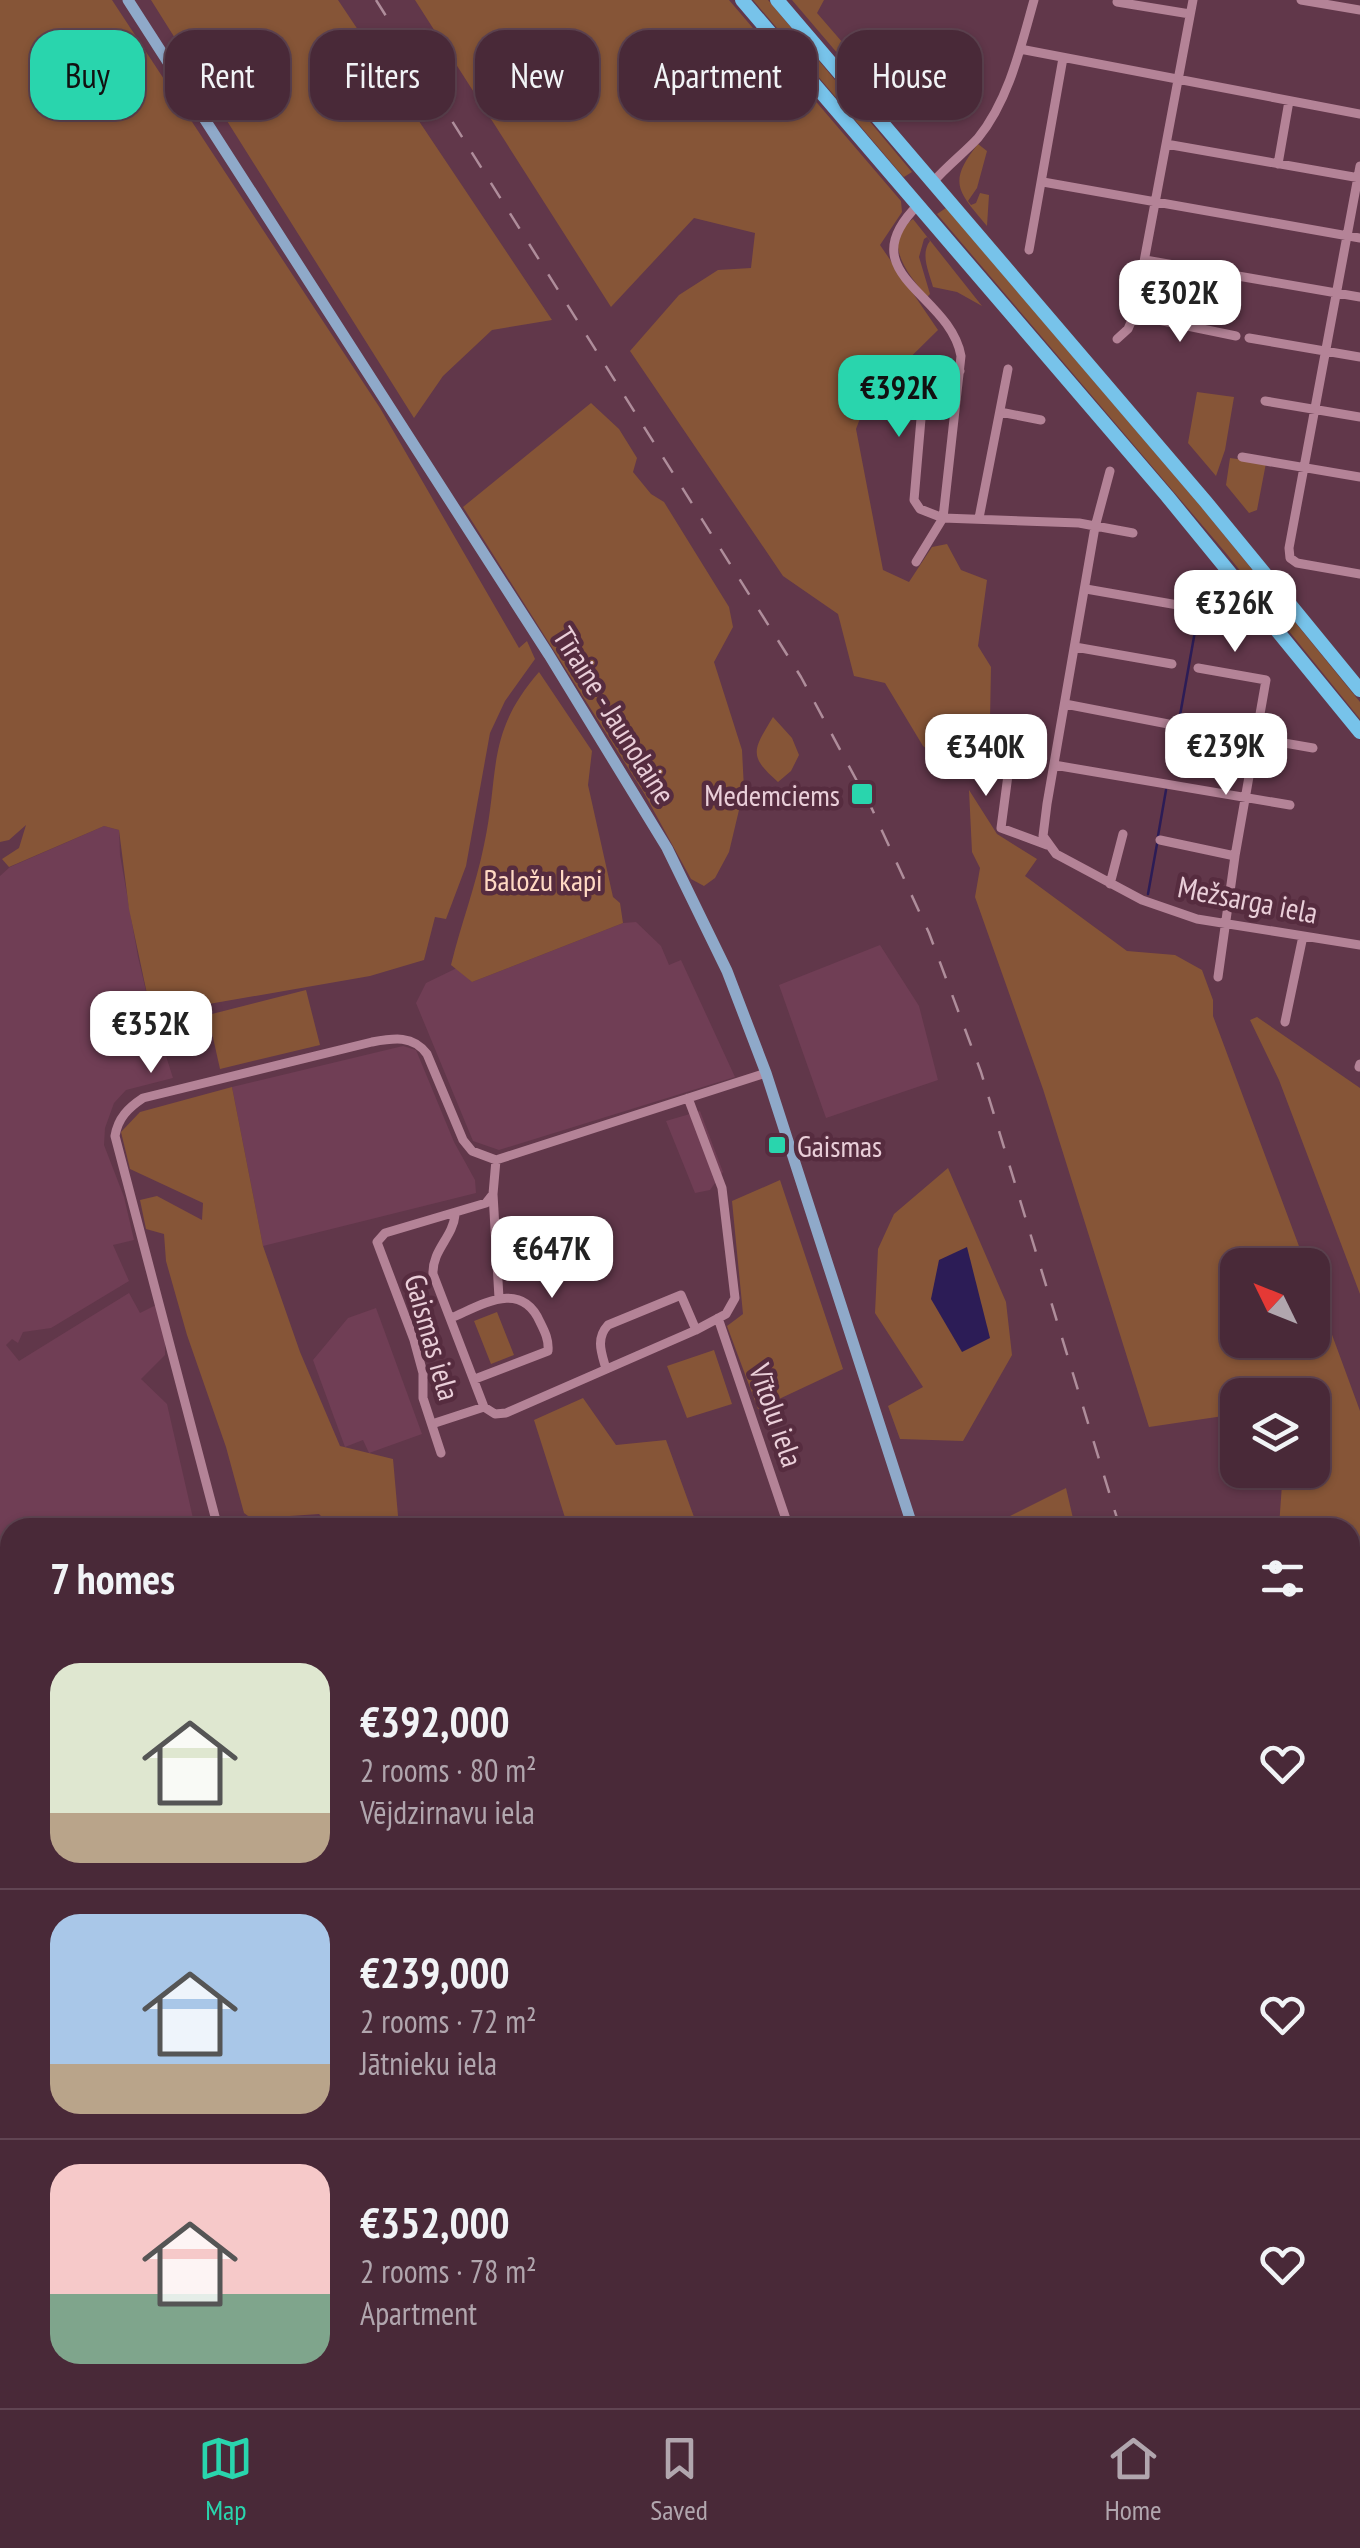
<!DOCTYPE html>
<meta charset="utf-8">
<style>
:root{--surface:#492938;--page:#533543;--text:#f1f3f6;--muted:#b1a6ae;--line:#614553;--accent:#29d5ad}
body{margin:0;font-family:"PT Sans Narrow",sans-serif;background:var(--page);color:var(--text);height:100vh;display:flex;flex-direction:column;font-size:38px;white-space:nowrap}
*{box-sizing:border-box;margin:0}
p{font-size:32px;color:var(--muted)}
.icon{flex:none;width:55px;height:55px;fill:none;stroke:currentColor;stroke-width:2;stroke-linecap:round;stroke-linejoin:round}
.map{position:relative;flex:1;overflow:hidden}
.panel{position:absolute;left:0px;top:1518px;width:1360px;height:892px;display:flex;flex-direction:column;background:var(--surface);border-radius:30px 30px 0 0;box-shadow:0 2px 8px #0004,0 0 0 2px var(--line)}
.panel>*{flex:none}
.banner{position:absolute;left:30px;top:30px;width:1300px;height:90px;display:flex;gap:20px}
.needle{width:65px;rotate:313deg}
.buttons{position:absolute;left:1220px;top:1248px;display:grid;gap:20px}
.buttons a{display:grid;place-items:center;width:110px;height:110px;border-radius:20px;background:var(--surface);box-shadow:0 2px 8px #0004,0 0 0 2px var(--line);font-size:50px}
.price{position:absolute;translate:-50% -85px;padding:0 22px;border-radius:20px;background:#fff;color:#222;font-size:32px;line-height:65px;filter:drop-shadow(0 2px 5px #0008)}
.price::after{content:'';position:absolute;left:50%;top:60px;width:30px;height:22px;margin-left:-15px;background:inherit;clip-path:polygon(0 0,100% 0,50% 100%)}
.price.selected{background:var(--accent);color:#111}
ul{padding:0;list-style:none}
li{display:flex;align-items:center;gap:30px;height:250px;padding:0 50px}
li+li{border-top:2px solid var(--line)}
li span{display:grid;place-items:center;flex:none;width:280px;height:200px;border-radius:30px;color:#555}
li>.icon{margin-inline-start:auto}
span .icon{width:120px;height:120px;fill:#fffc;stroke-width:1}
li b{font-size:42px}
h2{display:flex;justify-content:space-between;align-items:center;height:120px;padding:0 50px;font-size:42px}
.chip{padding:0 35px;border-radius:30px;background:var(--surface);box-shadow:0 2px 8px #0004,0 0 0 2px var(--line);font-size:35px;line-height:90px}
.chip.selected{background:var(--accent);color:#111}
.dock{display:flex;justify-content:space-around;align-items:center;height:140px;border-top:2px solid var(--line);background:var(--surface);font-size:28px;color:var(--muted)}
.dock a{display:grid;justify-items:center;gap:5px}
.dock .selected{color:var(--accent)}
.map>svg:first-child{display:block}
.built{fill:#703e55}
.green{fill:#865537}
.water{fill:#2c1c56}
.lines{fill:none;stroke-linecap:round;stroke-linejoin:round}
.stream{stroke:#2c1c56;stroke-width:2.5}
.minor{stroke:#b48397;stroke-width:9}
.major{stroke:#8fa9c9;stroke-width:11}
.highway{stroke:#77c3ea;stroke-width:14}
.rail{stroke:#af8d9b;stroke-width:2.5;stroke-dasharray:18 18;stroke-linecap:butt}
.poi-dot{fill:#29d5ad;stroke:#562c3f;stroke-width:4}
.labels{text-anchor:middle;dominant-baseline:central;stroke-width:9;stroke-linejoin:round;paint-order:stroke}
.street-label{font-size:30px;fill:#eacfd9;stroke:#562c3f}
.poi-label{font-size:30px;fill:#eacfd9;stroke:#562c3f;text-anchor:end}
.park-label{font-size:30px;fill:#ffd9c3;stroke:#562c3f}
</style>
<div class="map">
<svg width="1360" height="2408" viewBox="0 0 1360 2408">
<rect width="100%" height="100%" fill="#61374a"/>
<path class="built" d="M104 826 119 830 120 855 138 957 150 1008 157 1013 154 1018 173 1078 126 1090 114 1103 105 1128 104 1145 124 1197 134 1240 113 1245 129 1281 51 1328 23 1332 18 1343 12 1339 6 1345 19 1361 129 1293 140 1313 156 1305 165 1338V1355L141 1379 167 1404 195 1527 10 1528V1691L0 1679V876L10 867Z
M636 922 661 946 669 965 681 960 735 1077 499 1150 473 1141 416 1003 426 983 457 968 472 982 623 923Z
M880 945 919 1006 938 1080 826 1118 779 985Z
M403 1046 416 1050 454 1142 475 1180 476 1193 263 1246 232 1087Z
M700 1111 723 1172 710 1190 695 1193 666 1121Z
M376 1308 422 1434 369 1453 363 1440 345 1447 313 1360 348 1318Z"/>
<path class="green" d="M0 0H112L380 408 519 648 527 641 535 659 505 701 490 733 466 866 446 919 435 917 424 960 370 976 157 1013 150 1008 129 909 119 830 104 826 9 867 2 859 19 848 26 825 9 840 0 842Z
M151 0H338L552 320 492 330 443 376 414 418Z
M415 0H729L901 201 902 212 880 245 938 330 867 400 856 429 883 570 909 582 932 547 947 544 961 570 987 580 978 646 991 667 989 774 962 775 923 746 885 683 854 676 838 614 783 576 630 351 679 295 718 270 751 268 755 233 694 218 611 307Z
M753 0H768L912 172 904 177 901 174Z
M792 0H824L817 13 881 87 873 95Z
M978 144 987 151 977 188 968 201 971 205 976 203 980 193 989 195 987 226C958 191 947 183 978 144Z
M946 208 1202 508 1360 702V719L1225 552 937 214Z
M913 219 982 306 957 292 933 287C929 272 920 254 930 241L927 237 924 239 919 257 930 294 927 297C909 275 880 242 913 219Z
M1197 392 1234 397 1225 450 1216 476 1188 443Z
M591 403 619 429 637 458 633 472 651 494 664 502 729 607 733 627 714 662 742 750 744 789 729 852 715 878 704 886 691 879 644 793 463 507Z
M1230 458 1266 463 1257 510 1249 513 1226 485Z
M539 672 592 751 588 785 613 897 620 903 623 923 472 982 451 965C461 924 476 885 484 845 500 772 485 734 539 672Z
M773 717 792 738 799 755 791 771 778 782C748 756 753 750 773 717Z
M969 790 997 834 1037 859 1025 876 1127 951 1175 955 1202 970 1213 1000V1016L1306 1265H1238V1340H1312L1313 1283 1360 1411V1976L1350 1975V1528L1279 1527 1283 1470H1312V1395H1238L1237 1414 1149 1427 1043 1089 975 897 980 868 972 852Z
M306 990 320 1045 220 1069 208 1015Z
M1257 1017 1360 1088V1294L1279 1080 1250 1020Z
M232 1087 263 1246 300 1352 340 1446 393 1459 399 1527H332L319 1514 290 1516 263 1527 244 1513 226 1447 187 1335 166 1261 164 1234 146 1229 140 1200 157 1196 202 1220 203 1203 130 1169 121 1132 140 1112Z
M948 1168 1006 1302 1012 1355 963 1441 900 1439 888 1406 923 1387 875 1313 878 1249 894 1214Z
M780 1180 843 1369 758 1409 727 1326 743 1314 732 1201Z
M497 1312 514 1355 491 1364 474 1321Z
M714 1350 732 1404 687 1418 667 1366Z
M583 1398 616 1445 666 1440 694 1517 685 1527H568L534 1420Z
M1066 1488 1075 1527H988Z
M10 1778V2294L0 2306V1788Z"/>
<path class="water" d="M967 1247 990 1338 962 1352 931 1299 939 1260Z"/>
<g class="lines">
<path class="stream" d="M1179 721 1197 620
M1158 836 1166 790
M1148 894 1157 844"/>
<path class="minor" d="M1301 0 1360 10
M1117 2 1190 14
M1020 49 1360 114
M1166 144 1360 178
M1278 164 1289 101
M1360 166 1289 548 1290 558 1297 563 1360 574
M933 182C947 166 964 153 978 138 1009 100 1021 46 1034 0
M1043 182 1360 238
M1029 250 1063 58
M1145 260 1360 297
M1134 315 1236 336
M1249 338 1360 357
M1117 339 1128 329 1134 315 1193 0
M960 371 924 384 914 500 920 509 943 518 1079 523 1133 533
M1265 401 1360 417
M1000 412 1041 420
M1242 457 1360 477
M1110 471 1095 527 1047 804 1043 836 1056 854 1142 900 1197 919 1360 945
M979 518 1008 369
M916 562 943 518 961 356C950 293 848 274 918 205
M1086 589 1195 608
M1075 647 1172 664
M1198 668 1266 680 1235 856 1218 977
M1065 704 1256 741
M1256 738 1313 748
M1054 765 1290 805
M1008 775 1001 828 1047 845
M1160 840 1235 856
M1110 884 1123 834
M1285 1022 1303 936
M1359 1067 1360 1064
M496 1160 493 1194 499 1298
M455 1215C453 1237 432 1250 433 1274L484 1407
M451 1318C482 1305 521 1279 540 1322 545 1332 549 1340 548 1351L475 1379
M718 1318 789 1528
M606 1369C602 1354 595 1339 608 1325L681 1295 696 1330
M432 1424 484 1407 495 1414 506 1413 696 1330 726 1314 735 1298 722 1188 688 1098
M441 1453 423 1398V1373L414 1340 377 1242 385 1233 486 1203 493 1194
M218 1528 115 1136C118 1118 128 1108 143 1098L372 1042C394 1038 413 1035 427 1054L463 1140 472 1151 496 1160 766 1073
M0 1765 10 1756
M551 2408 554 2400
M945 2408V2400"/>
<path class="major" d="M128 0 549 655 667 848 727 971 766 1073 913 1528
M1195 2400 1198 2408"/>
<path class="highway" d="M742 0 1167 496 1360 732
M777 0 1206 502 1360 690"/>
<path class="rail" d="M376 0 801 677 872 809 929 933 981 1072 1120 1528
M1350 2289 1360 2322
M1350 2316 1360 2349"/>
</g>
<g class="poi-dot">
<rect x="850" y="782" width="24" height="24" rx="5"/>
<rect x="767" y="1135" width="20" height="20" rx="5"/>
</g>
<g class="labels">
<g class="street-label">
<text transform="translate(615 715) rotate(58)">Tīraine - Jaunolaine</text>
<text transform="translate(1248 899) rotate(11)">Mežsarga iela</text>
<text transform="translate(433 1337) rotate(74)">Gaismas iela</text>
<text transform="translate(777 1415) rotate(71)">Vītolu iela</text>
</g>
<g class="poi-label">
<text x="840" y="794">Medemciems</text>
<text x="797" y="1145" text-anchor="start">Gaismas</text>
</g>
<g class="park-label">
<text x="543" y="879">Baložu kapi</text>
</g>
</g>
</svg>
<div class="buttons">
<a><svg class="needle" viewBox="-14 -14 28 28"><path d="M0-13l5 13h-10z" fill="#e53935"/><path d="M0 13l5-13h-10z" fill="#b1a6ae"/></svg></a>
<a><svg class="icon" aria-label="layers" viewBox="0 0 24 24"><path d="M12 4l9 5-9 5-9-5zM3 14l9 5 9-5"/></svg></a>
</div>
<b class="price" style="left:1180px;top:345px">€302K</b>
<b class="price selected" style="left:899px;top:440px">€392K</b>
<b class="price" style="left:1235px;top:655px">€326K</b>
<b class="price" style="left:1226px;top:798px">€239K</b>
<b class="price" style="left:986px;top:799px">€340K</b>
<b class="price" style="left:151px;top:1076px">€352K</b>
<b class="price" style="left:552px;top:1301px">€647K</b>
<div class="banner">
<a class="chip selected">Buy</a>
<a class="chip">Rent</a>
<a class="chip">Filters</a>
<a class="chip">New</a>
<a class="chip">Apartment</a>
<a class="chip">House</a>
</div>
<section class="panel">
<h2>7 homes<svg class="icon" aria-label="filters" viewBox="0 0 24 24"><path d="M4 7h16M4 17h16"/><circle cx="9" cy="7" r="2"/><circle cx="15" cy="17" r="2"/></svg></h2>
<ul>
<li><span style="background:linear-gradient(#dfe7d0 75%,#b9a48a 0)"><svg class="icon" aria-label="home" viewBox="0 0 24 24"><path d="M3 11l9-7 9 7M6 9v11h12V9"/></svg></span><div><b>€392,000</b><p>2 rooms · 80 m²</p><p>Vējdzirnavu iela</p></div><svg class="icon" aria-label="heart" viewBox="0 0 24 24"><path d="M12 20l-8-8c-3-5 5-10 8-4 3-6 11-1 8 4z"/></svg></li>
<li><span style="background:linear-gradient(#a9c7e8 75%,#b9a48a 0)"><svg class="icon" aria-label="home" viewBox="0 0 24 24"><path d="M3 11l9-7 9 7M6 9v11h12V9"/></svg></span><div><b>€239,000</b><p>2 rooms · 72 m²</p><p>Jātnieku iela</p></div><svg class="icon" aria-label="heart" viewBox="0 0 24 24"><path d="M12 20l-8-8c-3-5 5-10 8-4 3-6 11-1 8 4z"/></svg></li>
<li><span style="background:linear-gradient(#f6c9c9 65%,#7fa58c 0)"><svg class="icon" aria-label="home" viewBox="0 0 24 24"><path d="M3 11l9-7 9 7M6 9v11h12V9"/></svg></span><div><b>€352,000</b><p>2 rooms · 78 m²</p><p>Apartment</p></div><svg class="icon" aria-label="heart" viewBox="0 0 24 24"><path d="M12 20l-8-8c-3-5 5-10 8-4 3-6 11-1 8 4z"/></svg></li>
</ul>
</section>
</div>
<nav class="dock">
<a class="selected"><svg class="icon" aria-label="map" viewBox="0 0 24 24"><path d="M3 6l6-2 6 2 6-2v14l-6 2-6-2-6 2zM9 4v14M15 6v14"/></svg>Map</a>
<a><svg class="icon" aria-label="saved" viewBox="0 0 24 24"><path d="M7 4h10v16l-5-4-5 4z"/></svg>Saved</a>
<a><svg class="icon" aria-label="home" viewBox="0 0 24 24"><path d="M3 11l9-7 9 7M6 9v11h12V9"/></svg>Home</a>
</nav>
